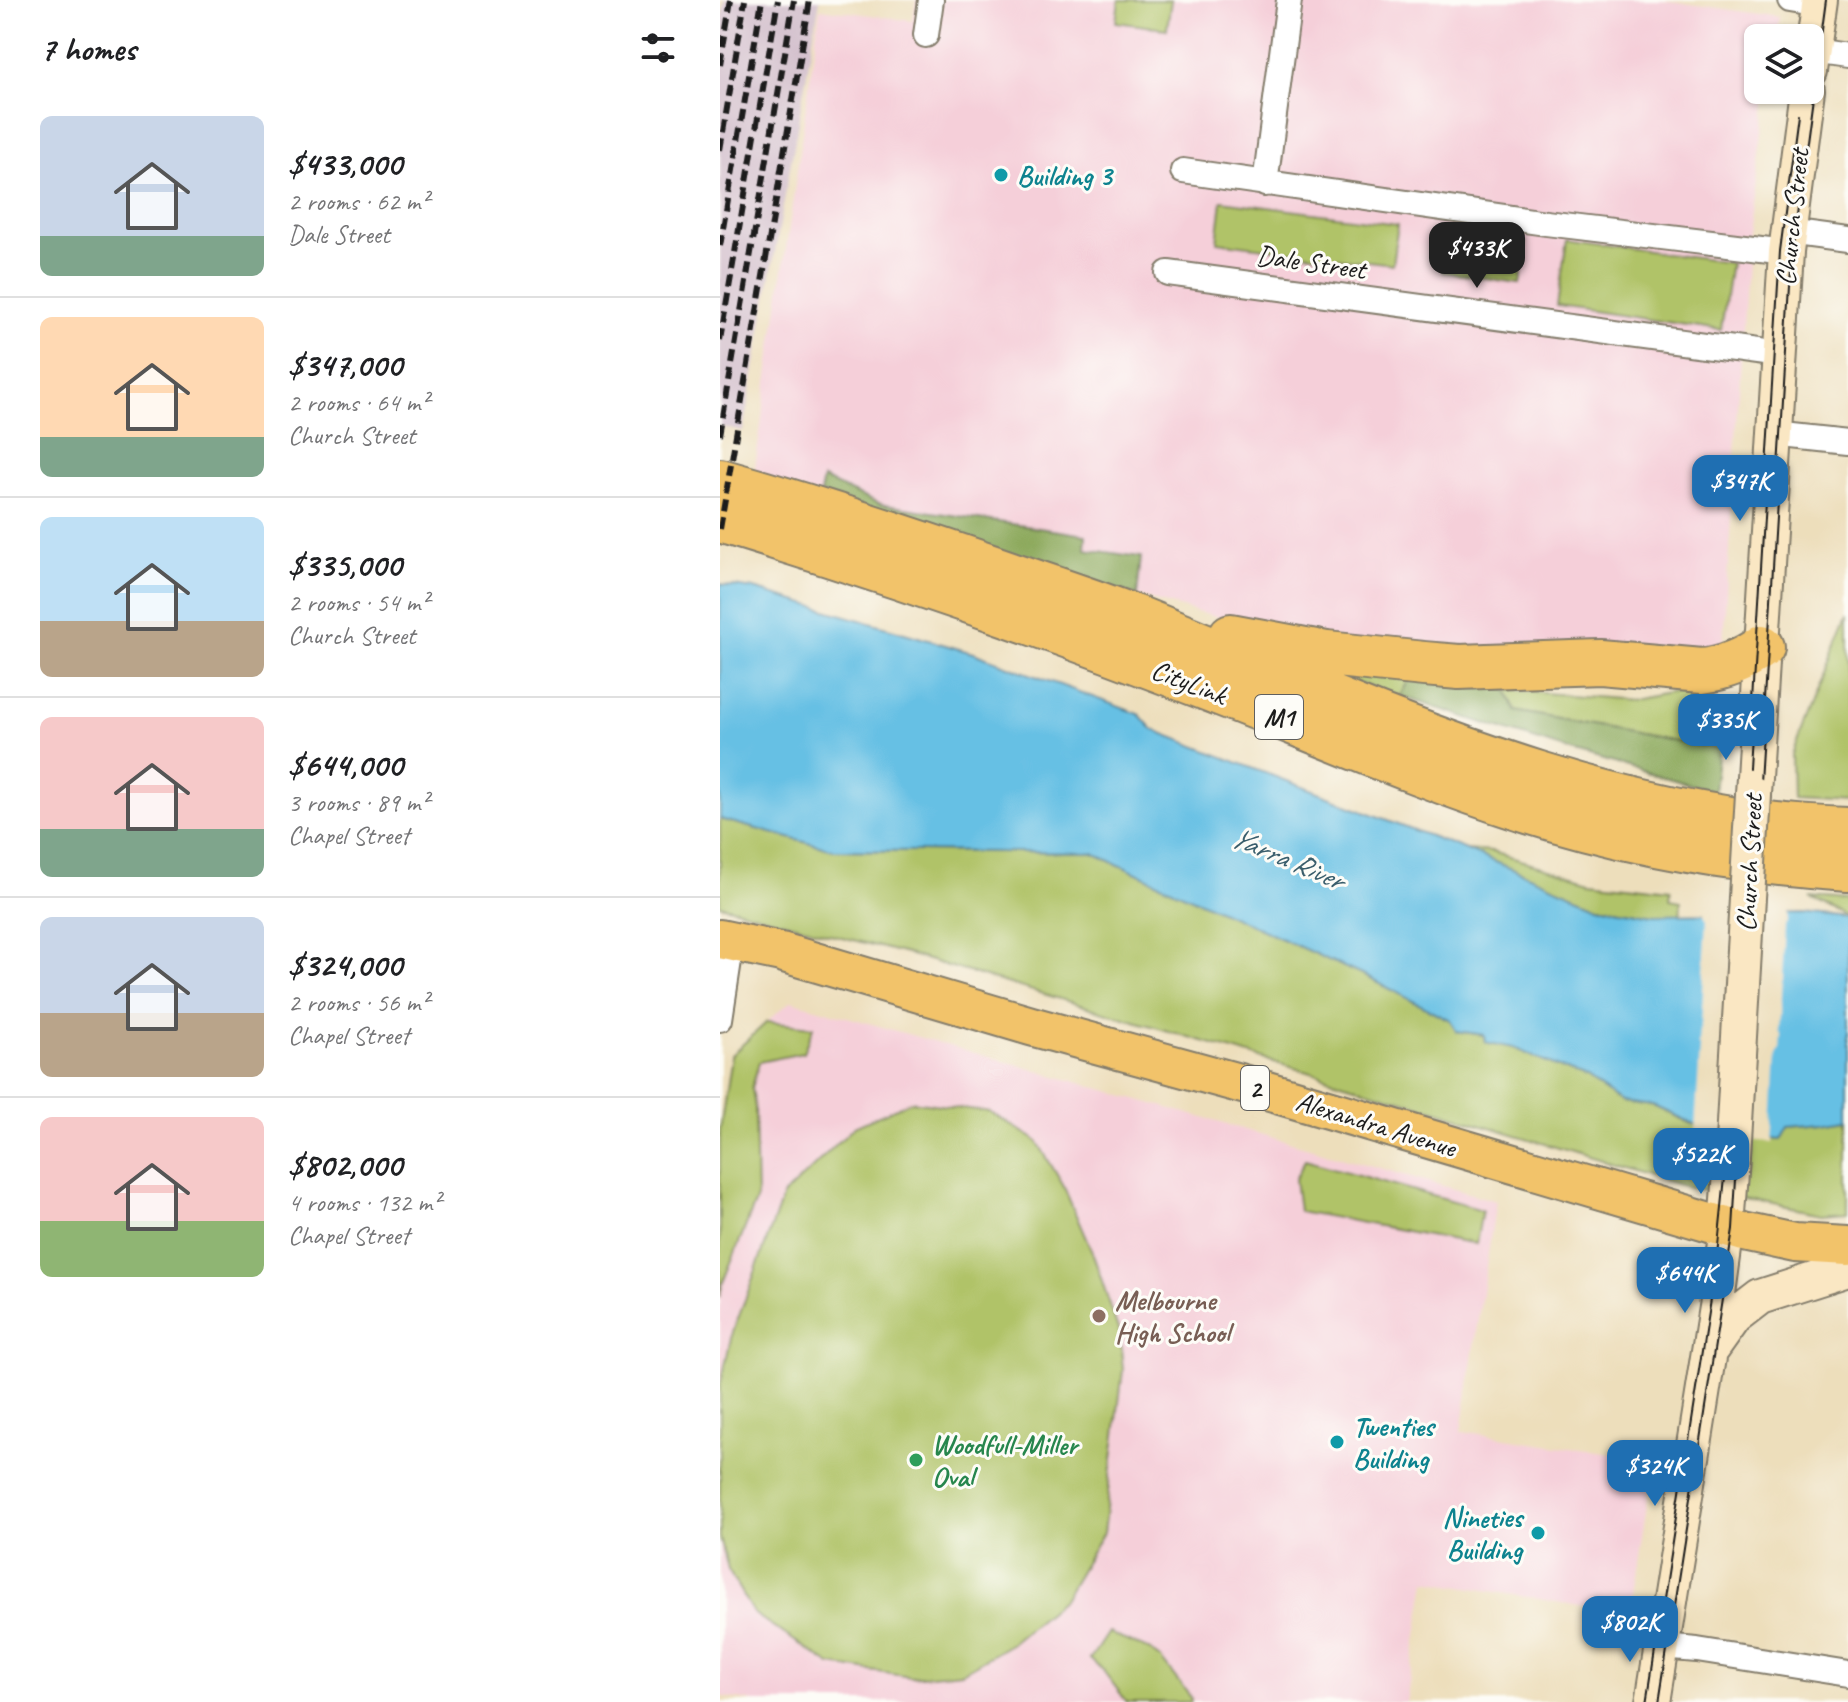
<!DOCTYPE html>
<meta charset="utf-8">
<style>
:root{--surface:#fff;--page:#f2f2f2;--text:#202124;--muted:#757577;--line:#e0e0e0;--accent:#1f6fb2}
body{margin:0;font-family:Caveat,sans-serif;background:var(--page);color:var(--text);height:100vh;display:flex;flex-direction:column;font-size:30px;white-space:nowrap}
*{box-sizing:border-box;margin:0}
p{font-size:26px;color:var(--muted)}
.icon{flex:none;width:44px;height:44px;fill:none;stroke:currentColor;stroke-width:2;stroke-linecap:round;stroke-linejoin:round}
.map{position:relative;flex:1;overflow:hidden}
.drawer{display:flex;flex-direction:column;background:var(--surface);width:720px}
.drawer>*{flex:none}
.tools{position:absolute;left:1024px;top:24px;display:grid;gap:16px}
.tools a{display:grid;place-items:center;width:80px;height:80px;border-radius:12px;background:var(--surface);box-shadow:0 2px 6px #0004;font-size:40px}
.price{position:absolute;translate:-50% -68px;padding:0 18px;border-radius:16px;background:var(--accent);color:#fff;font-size:26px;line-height:52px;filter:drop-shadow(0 2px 4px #0008)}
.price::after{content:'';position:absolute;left:50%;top:48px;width:24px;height:18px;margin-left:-12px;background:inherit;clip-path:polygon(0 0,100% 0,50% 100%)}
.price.on{background:#222;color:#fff}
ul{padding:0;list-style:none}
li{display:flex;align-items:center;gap:24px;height:200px;padding:0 40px}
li+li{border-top:2px solid var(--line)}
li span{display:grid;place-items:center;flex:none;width:224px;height:160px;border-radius:12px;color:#555}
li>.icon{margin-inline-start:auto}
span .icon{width:96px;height:96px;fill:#fffc;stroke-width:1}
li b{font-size:34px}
h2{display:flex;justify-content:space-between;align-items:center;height:96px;padding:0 40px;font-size:34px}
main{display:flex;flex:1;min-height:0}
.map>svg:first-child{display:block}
.built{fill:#f5cfd9}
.industrial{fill:#d1bdcb}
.green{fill:#b0c367;stroke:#667042;stroke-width:2}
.forest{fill:#8ca95c;stroke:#54623c;stroke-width:2}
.water{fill:#66c0e4;stroke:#416e80;stroke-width:2}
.pier{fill:#eddebb}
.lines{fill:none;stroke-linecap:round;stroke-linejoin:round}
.street-casing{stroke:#847d6c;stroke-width:28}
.secondary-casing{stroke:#847d6c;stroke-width:38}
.primary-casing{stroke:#847d6c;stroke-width:42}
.highway-casing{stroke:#847d6c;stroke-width:48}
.street{stroke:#fff;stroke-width:24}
.secondary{stroke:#fae7c3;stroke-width:34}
.primary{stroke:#f2c36a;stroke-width:38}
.highway{stroke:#f2c36a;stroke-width:44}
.tram{stroke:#1c1c1c;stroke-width:2}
.rail{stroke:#1c1c1c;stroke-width:6;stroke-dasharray:12 6;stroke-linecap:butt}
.secondary-bridge-casing{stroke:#847d6c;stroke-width:38;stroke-linecap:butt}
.secondary-bridge{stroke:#fae7c3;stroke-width:34}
.culture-dot{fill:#0f9aa8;stroke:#fdfcf7;stroke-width:3}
.education-dot{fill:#8d6e63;stroke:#fdfcf7;stroke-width:3}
.leisure-dot{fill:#2e9e5b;stroke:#fdfcf7;stroke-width:3}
.labels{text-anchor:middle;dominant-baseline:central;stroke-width:6;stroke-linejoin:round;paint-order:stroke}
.shield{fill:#fdfcf7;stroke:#605f5e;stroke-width:2}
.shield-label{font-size:26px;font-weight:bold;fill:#1c1c1c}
.culture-label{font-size:28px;font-weight:bold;fill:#0d838f;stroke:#fdfcf7;text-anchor:start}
.street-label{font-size:28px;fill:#1c1c1c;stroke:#fdfcf7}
.education-label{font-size:28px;font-weight:bold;fill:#785e54;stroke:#fdfcf7;text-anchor:start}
.leisure-label{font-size:28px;font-weight:bold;fill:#27864d;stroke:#fdfcf7;text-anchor:start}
.water-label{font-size:30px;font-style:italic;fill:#3a5e6c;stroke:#fdfcf7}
</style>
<main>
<section class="drawer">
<h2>7 homes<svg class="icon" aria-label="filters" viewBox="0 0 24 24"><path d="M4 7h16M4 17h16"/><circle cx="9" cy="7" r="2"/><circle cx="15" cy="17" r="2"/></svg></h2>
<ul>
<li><span style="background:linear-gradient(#c9d6e8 75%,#7fa58c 0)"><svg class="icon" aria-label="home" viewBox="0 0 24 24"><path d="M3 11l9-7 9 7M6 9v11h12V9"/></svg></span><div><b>$433,000</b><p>2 rooms · 62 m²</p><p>Dale Street</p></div></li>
<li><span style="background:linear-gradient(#ffd9b3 75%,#7fa58c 0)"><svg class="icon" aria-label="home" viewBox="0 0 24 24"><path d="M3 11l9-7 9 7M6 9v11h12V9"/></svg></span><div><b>$347,000</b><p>2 rooms · 64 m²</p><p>Church Street</p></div></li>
<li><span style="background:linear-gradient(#bfe0f5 65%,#b9a48a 0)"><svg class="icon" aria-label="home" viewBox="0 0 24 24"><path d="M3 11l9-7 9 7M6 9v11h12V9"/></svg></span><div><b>$335,000</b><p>2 rooms · 54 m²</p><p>Church Street</p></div></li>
<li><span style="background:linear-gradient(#f6c9c9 70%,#7fa58c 0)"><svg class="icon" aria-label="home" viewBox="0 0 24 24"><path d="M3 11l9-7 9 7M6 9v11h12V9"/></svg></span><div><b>$644,000</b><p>3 rooms · 89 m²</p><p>Chapel Street</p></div></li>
<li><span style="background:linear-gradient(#c9d6e8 60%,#b9a48a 0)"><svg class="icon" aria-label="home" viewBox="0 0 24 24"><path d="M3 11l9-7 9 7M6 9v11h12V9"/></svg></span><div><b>$324,000</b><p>2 rooms · 56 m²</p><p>Chapel Street</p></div></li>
<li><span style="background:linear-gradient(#f6c9c9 65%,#8fb573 0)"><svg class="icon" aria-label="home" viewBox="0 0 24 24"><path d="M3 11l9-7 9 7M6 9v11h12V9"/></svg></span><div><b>$802,000</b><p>4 rooms · 132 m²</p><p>Chapel Street</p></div></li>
</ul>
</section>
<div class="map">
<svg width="1128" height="1702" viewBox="0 0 1128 1702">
<rect width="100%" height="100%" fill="#fdfcf7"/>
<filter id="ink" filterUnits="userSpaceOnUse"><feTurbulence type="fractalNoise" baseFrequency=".0125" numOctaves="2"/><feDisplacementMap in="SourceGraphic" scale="16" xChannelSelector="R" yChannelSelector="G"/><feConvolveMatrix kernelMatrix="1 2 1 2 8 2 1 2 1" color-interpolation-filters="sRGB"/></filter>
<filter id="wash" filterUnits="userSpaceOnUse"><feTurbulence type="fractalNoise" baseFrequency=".006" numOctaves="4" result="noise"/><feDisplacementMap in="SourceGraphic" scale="32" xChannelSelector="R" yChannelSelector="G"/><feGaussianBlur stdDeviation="1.8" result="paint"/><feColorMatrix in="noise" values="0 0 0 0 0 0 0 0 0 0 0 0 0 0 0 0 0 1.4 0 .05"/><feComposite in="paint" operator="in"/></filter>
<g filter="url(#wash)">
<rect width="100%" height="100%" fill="#eddebb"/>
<path class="built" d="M196 0H942L1060 17 1057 38H1038V90H1049L1029 233 1003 643 985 658 704 655 556 633 417 596 34 475 100 8 193 21Z
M71 1001 776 1201 741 1431 934 1461 909 1618 889 1614V1611L706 1580 686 1702H34L0 1696V1172L24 1042Z"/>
<path class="industrial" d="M5 0H100L23 431 0 426V29Z"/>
<path class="green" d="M399 0H451L447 29 396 22Z
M502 201 678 224 672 264 497 242Z
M728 232 806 242 800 283 723 272Z
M847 239 1011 263 1001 330 837 306Z
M1128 613V801L1073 798 1072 754Z
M638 674 689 680 680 696 634 682Z
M986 686 1001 722 999 749 795 711 788 690 910 700Z
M0 819 114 850 373 853 648 978 730 1020 737 1031 764 1035 765 1042 793 1048 866 1078 901 1102 933 1106 971 1124 1060 1140 1068 1127 1105 1124 1128 1120V1212L1101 1214 960 1185 625 1083 194 956 0 905Z
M746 850 772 852 871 880 951 889 950 899 961 901 960 915H933L879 905Z
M1091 898 1128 901V917Z
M47 1022 93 1027 83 1053 39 1062 32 1088 35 1108 37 1198 2 1285 0 1297V1130L11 1055Z
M192 1101 270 1112 317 1141 343 1185 374 1257 400 1335 403 1370 383 1533 343 1600 287 1646 242 1672 191 1677 111 1665 33 1613 8 1570 0 1538V1387L11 1338 63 1196 134 1127Z
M585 1160 762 1210 756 1244 579 1211 575 1179Z
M388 1632 428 1649 440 1658 472 1699 471 1702H407L384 1672 370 1659Z"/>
<path class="forest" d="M103 479 158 504 366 535 365 549 421 557 417 596 100 493Z
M689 680 788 690 796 711 999 749 994 791 844 749 680 696Z"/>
<path class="water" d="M0 584 34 589 253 653 419 714 433 730 744 849 879 905 933 915 1084 913 1128 918V1120L1105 1124 1068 1127 1061 1140 999 1135 933 1106 901 1102 866 1078 793 1048 765 1042 764 1035 737 1031 730 1020 648 978 373 853 114 850 0 819Z"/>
<path class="pier" d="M1068 909V920L1065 925 1059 1031 1061 1035 1060 1050 1057 1055 1052 1143 998 1139 975 1130 980 1049 978 1045 979 1030 981 1026 987 920 985 917V910Z"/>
</g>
<g filter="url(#ink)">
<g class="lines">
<g class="street-casing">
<path id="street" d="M1070 0 1100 5
M206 35 211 0
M1093 51 1128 56
M463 171 826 223 1066 252
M545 184 569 0
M1068 232 1128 240
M448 273 1059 355
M1054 434 1128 442
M0 1019 12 941
M942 1647 977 1650 1128 1674"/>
</g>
<g class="secondary-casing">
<path id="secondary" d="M1090 71 1100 0
M1033 794 1066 252 1087 90
M992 1348 1014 1317 1040 1297 1128 1269
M933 1702 997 1301 1007 1227 1012 1158"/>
</g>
<g class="primary-casing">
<path id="primary" d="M0 939 61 952 311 1026 530 1086 1024 1232 1075 1243 1128 1246"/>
</g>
<g class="highway-casing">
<path id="highway" d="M0 481C97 508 193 540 288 573 332 588 376 602 419 619 647 710 877 823 1128 830
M0 520C168 571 334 628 497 692 598 731 698 776 802 809 908 843 1017 862 1128 869
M511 636 607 654 704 664 739 667 880 662 982 671C1004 668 1024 661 1042 647"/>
</g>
<use href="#street" class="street"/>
<use href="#secondary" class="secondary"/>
<use href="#primary" class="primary"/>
<use href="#highway" class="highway"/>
<path class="tram" d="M1029 768 1060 251 1078 114
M927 1702 997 1255 1005 1178 1011 1071
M939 1702 1013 1229 1072 253 1106 0"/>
<path class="rail" d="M0 65 11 0
M0 150 25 0
M0 246 42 0
M0 341 58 0
M0 435 74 0
M0 529 90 0"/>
<g class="secondary-bridge-casing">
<path id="secondary-bridge" d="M1012 1158 1033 794"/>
</g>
<use href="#secondary-bridge" class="secondary-bridge"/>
</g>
</g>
<g class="culture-dot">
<circle cx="281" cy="175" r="8"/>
<circle cx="617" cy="1442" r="8"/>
<circle cx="818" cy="1533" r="8"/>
</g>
<circle class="education-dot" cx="379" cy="1316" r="8"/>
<circle class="leisure-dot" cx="196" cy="1460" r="8"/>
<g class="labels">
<g class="shield">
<rect x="535" y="695" width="48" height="44" rx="6"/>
<rect x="521" y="1066" width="28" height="44" rx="6"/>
</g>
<g class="shield-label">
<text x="559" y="717">M1</text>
<text x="535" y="1088">2</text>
</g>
<g class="culture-label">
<text x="297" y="175">Building 3</text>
<text x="633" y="1426">Twenties<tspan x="633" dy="32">Building</tspan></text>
<text x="802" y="1517" text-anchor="end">Nineties<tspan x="802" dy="32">Building</tspan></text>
</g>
<g class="street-label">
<text transform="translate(1072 217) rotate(-84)">Church Street</text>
<text transform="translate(591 262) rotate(8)">Dale Street</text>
<text transform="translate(469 682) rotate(21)">CityLink</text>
<text transform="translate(1029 863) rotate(-87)">Church Street</text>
<text transform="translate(656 1124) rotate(17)">Alexandra Avenue</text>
</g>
<g class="education-label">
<text x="395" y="1300">Melbourne<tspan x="395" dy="32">High School</tspan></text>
</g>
<g class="leisure-label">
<text x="212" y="1444">Woodfull-Miller<tspan x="212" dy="32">Oval</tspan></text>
</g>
<g class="water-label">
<text transform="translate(567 858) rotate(23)">Yarra River</text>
</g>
</g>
</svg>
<div class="tools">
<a><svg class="icon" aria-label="layers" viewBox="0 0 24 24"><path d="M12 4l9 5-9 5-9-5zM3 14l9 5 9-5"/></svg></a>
</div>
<b class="price on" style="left:757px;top:290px">$433K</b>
<b class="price" style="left:1020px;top:523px">$347K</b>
<b class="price" style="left:1006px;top:762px">$335K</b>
<b class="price" style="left:981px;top:1196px">$522K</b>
<b class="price" style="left:965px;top:1315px">$644K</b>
<b class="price" style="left:935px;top:1508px">$324K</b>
<b class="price" style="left:910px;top:1664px">$802K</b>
</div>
</main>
